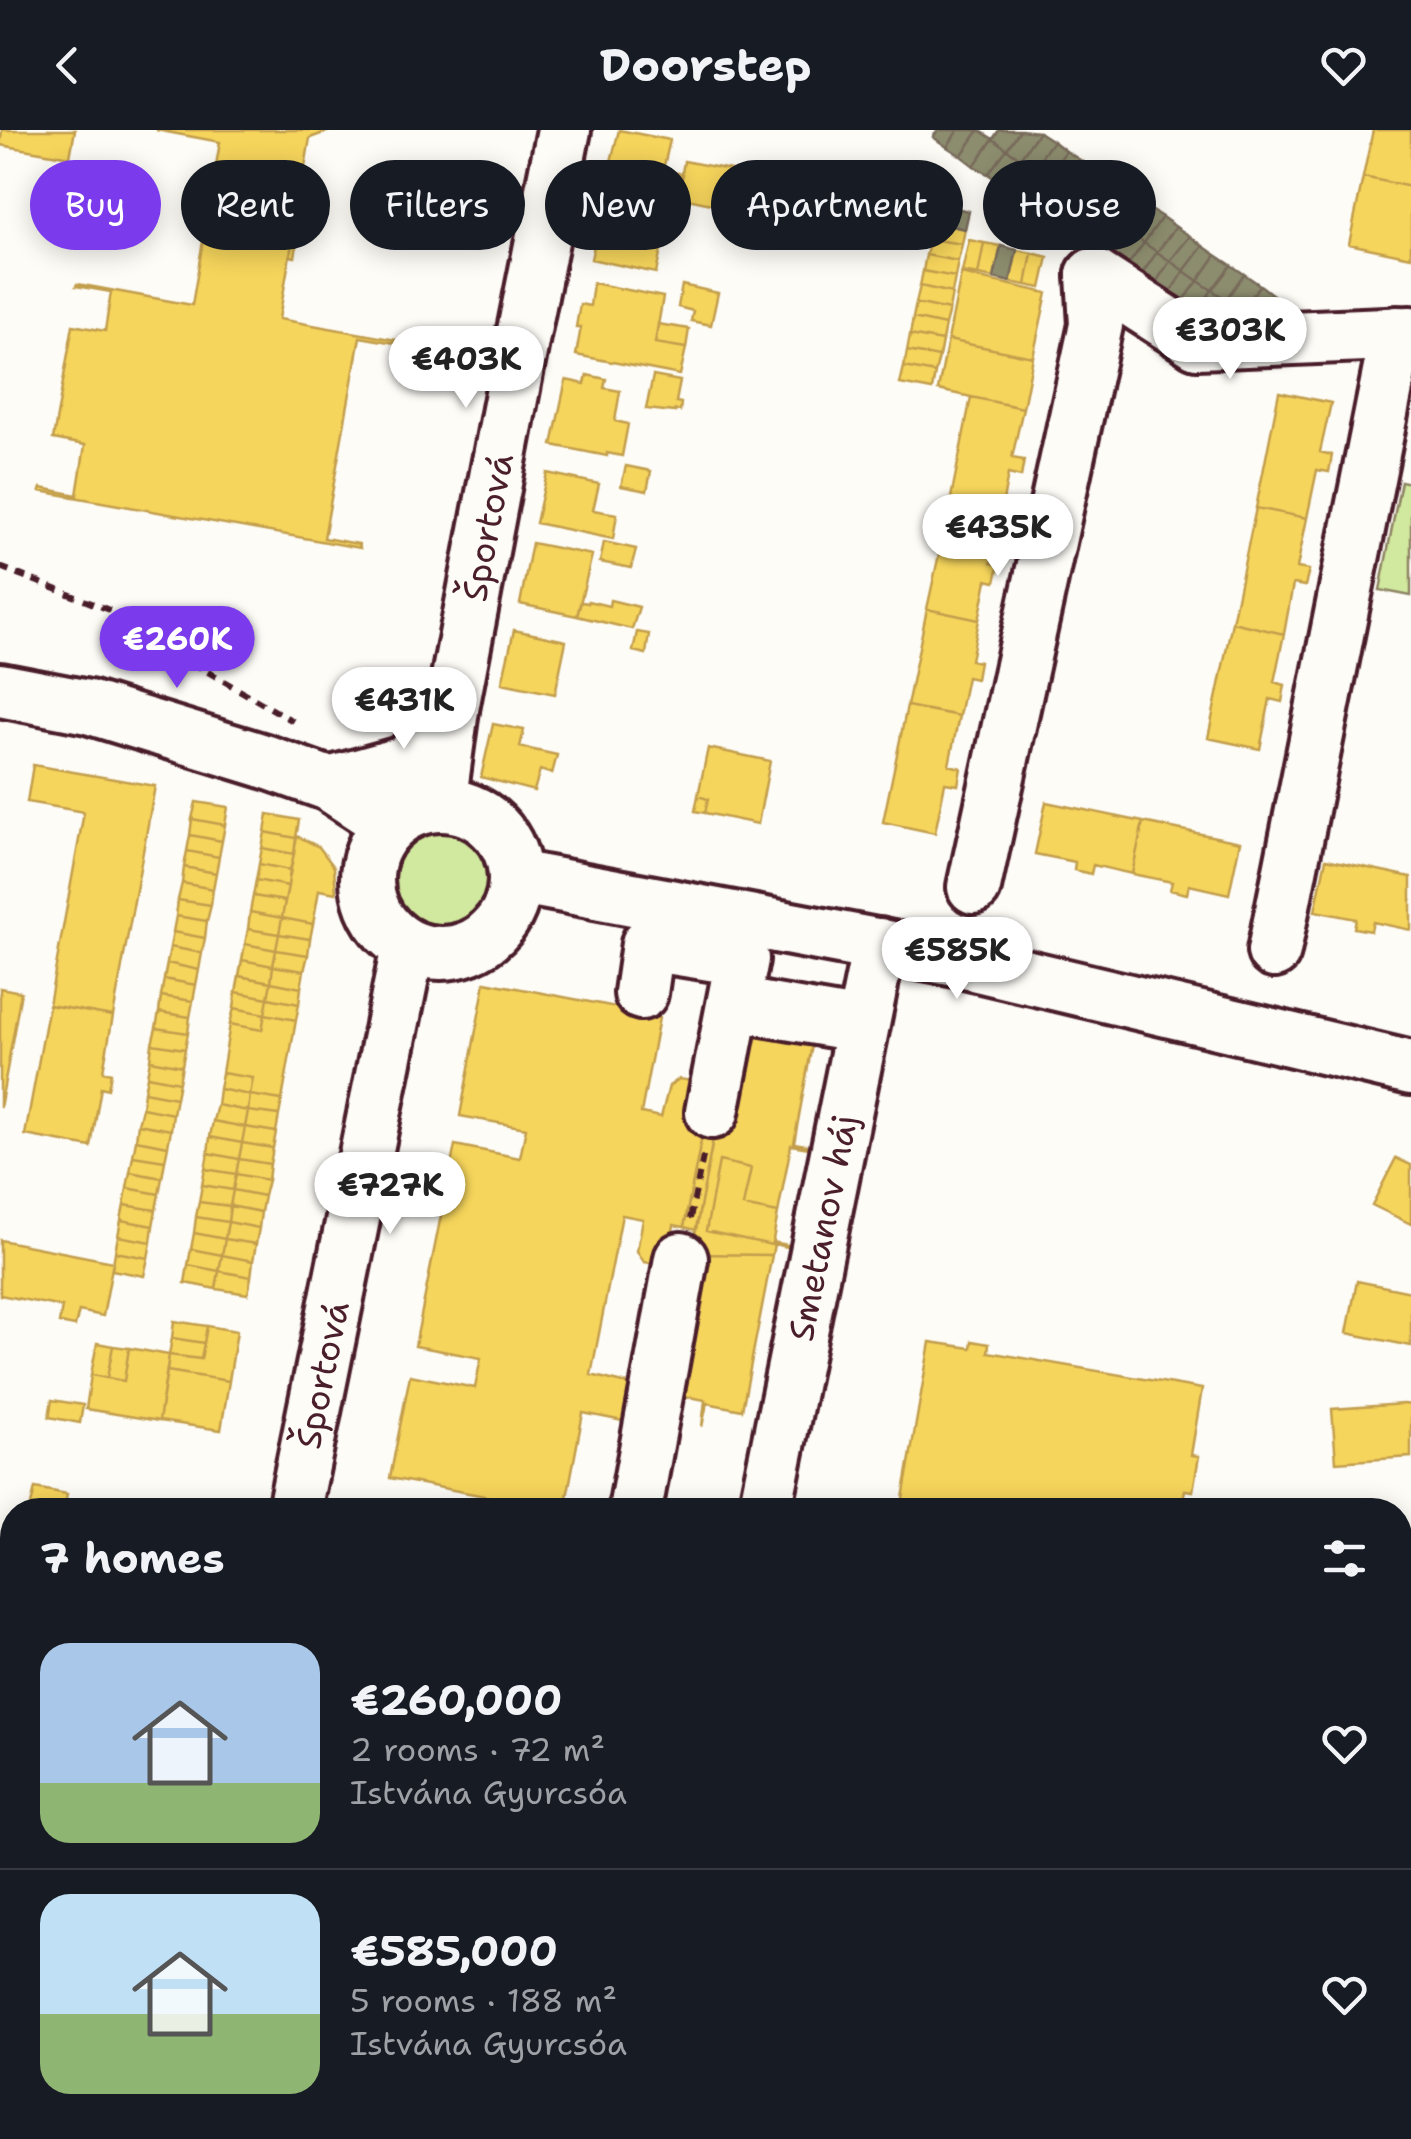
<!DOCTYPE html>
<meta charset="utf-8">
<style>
:root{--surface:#171b24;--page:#242831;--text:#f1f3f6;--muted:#9ea1a6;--line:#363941;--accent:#7c3aed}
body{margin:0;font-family:"Shantell Sans",sans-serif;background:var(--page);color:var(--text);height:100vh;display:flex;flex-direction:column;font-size:38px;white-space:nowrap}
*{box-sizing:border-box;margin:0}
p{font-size:32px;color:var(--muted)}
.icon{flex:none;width:55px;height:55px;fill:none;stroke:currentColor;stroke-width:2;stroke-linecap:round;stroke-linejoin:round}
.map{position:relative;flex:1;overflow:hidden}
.panel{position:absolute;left:0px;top:1368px;width:1412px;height:642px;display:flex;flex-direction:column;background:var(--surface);border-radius:40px 40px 0 0;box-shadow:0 5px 25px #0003}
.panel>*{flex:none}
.top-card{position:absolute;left:30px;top:30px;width:1352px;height:90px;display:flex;gap:20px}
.price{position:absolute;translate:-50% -85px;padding:0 22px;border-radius:35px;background:#fff;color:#222;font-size:32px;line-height:65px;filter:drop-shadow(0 2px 5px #0008)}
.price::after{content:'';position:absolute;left:50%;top:60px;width:30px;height:22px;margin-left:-15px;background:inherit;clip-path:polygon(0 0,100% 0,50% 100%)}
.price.current{background:var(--accent);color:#fff}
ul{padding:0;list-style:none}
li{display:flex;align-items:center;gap:30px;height:250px;padding:0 40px}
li+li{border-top:2px solid var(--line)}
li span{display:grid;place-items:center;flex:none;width:280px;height:200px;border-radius:30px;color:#555}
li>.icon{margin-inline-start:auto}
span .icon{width:120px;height:120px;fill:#fffc;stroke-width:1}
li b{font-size:42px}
h2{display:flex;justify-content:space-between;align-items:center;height:120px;padding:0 40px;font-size:42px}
.tag{padding:0 35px;border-radius:45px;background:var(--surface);box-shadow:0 5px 25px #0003;font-size:35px;line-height:90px}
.tag.current{background:var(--accent);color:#fff}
header{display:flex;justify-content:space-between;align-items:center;height:130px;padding:0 40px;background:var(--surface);font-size:45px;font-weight:700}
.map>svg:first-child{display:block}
.green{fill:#d1e99e;stroke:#8e8464;stroke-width:2.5}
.homes{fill:#f6d55c;stroke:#c29e4d;stroke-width:2.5}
.schools{fill:#4393c3;stroke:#457095;stroke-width:2.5}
.industry{fill:#8c8c6e;stroke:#786b5a;stroke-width:2.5}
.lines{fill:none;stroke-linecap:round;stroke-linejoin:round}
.minor-casing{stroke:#4a1f2b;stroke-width:60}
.path{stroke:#4a1f2b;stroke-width:6;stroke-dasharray:10 8;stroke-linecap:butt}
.minor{stroke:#fdfcf7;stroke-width:52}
.labels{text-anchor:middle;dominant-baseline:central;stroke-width:10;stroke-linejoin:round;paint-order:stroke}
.street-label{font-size:35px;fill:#4a1f2b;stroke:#fdfcf7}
</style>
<header><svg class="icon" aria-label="back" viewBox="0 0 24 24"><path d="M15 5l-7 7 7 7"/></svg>Doorstep<svg class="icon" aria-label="heart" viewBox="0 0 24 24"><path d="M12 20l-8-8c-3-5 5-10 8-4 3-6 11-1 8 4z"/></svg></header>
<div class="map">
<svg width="1411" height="2009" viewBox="0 0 1411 2009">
<rect width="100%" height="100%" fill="#fdfcf7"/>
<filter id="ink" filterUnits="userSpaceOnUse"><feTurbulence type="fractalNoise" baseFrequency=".01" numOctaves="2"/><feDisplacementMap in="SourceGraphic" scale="20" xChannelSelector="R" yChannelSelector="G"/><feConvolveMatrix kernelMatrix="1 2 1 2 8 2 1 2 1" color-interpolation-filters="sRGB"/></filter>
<g filter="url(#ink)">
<path class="green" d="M1401 351 1411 353V466L1380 460Z
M393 751a48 48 0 1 1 96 0a48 48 0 1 1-96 0Z"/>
<path class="homes" d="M2 0H75L70 27 0 15Z
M332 0 310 8 279 189 396 210 395 213 360 207 324 408 359 414 360 418 40 361 41 358 77 365 85 315 53 309 73 195 105 201 111 162 76 156 77 154 192 175 220 12 156 0Z
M619 0 670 10 663 40 683 44 678 67 656 61 657 57 607 47Z
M1373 0H1411V57L1363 47Z
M684 31 741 42 735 79 678 67Z
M1363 47 1411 57V127L1349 114Z
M625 74 643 78 641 90H644L639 115 661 120 656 143 591 129 601 83 622 87Z
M296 91H301L295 127 290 126Z
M933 92 965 99 962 114 930 109Z
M930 109 962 114 958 131 926 125Z
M969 110 984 113 978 145 962 142Z
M984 113 1001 116 994 148 978 145Z
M1017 120 1032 123 1026 155 1010 152Z
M1032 123 1048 127 1041 158 1026 155Z
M926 125 958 131 955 147 923 141Z
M923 141 955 147 952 163 920 156Z
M961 144 1047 163 1033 227 948 210Z
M593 153 663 167 655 213 686 218 680 245 576 225 581 197H576L580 174 590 176Z
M682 155 718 163 711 195 691 191 693 181 678 177Z
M920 156 952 163 949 180 916 173Z
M916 173 949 180 945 195 913 188Z
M913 188 945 195 942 211 910 205Z
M658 194 689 199 686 218 655 213Z
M910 205 942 211 939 227 907 221Z
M948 210 1033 227 1023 278 938 260Z
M907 221 939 227 935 243 904 237Z
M904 237 935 243 932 260 900 254Z
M587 245 606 249 604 258 620 261 615 291 628 294 622 326 607 323V326L552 315 566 250 585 254Z
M653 246 680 251 676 272 681 273 680 281 675 280V282L646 279Z
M1279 262 1331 273 1320 322 1332 325 1329 342 1317 340 1307 388 1256 378Z
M971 267 1023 278 1012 328 1024 330 1021 347 1008 344 999 393 948 383Z
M626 336 651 341 647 361 621 356Z
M547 343 599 354 593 380 617 384 613 409 536 393Z
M1256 378 1307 388 1297 438 1309 440 1305 456 1293 454 1284 504 1232 492Z
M948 383 999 393 991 433 999 435 995 452 987 450 979 490 927 479Z
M604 412 636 419 631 438 600 432Z
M532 413 592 425 577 486 520 474Z
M610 470 639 477 632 499 577 486 581 472 588 473V471L609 476Z
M927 479 979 490 971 530 979 532 976 549 967 547 959 586 907 576Z
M1232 492 1284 504 1274 552 1285 555 1282 572 1270 569 1260 619 1208 608Z
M514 500 566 511 555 564 502 553Z
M637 502 649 504 646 524 633 521Z
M907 576 959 586 949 635 961 638 958 655 945 653 935 703 883 692Z
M493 594 524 600 520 617 557 625 552 644 540 640 534 661 481 647Z
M708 618 770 631 758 694 705 683 708 669 698 666Z
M33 635 155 656 113 886 49 875 84 682 27 672Z
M698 666 708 669 705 683 695 681Z
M196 672 228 677 225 695 192 689Z
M1046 672 1143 692 1132 744 1093 735 1091 744 1074 740 1075 732 1035 724Z
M268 684 299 690 296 708 265 702Z
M192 689 225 695 222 711 190 705Z
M1143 692 1240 712 1229 764 1189 755 1187 764 1170 760 1172 752 1132 744Z
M265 702 296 708 294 724 262 718Z
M190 705 222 711 219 727 187 721Z
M297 706 319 717 334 737 336 763 319 760 313 794 282 788Z
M262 718 294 724 290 740 259 734Z
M187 721 219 727 216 743 184 737Z
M1326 729 1411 747V800L1373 792 1371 801 1354 798 1356 789 1315 781Z
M259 734 290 740 288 756 256 750Z
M184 737 216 743 213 759 182 753Z
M256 750 288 756 285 771 253 766Z
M182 753 213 759 211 775 178 770Z
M253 766 285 771 282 788 250 782Z
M178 770 211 775 207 791 176 786Z
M250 782 282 788 279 804 248 799Z
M176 786 207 791 205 808 173 802Z
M282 788 313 794 310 809 279 804Z
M248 799 279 804 276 820 245 814Z
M173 802 205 808 202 823 170 817Z
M279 804 310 809 308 825 276 820Z
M245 814 276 820 273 836 242 830Z
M170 817 202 823 199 840 167 833Z
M276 820 308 825 304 841 273 836Z
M242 830 273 836 271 852 239 846Z
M167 833 199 840 196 855 164 849Z
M273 836 304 841 301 858 271 852Z
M239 846 271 852 268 868 236 862Z
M164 849 196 855 193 871 161 866Z
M271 852 301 858 299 874 268 868Z
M485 852 616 877 622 854 618 880 659 888 641 983 661 987 669 956 679 949 693 951 704 996 684 1097 674 1095 668 1128 658 1134 644 1132 637 1121 643 1089 622 1085 591 1245 644 1258 638 1294 583 1283 565 1378 523 1371 522 1380H520L521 1373 390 1348 410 1245 475 1258 481 1228 415 1216 455 1015 520 1028 526 998 460 986Z
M0 858 21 862 0 978Z
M236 862 268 868 265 884 234 878Z
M161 866 193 871 190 887 159 882Z
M268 868 299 874 296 890 265 884Z
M49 875 113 886 103 941 111 943 108 959 101 957 91 1017 25 1005Z
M234 878 265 884 262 900 230 894Z
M159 882 190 887 188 903 156 898Z
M265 884 296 890 282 970 250 965 253 948 222 943 230 894 262 900Z
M780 884 782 885 777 909 812 915 794 1013 817 1017 816 1019 791 1015 778 1083 743 1076 751 1038 719 1031 706 1101 772 1115V1112L798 1117 797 1119 774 1114 772 1125 691 1124 734 902 775 910Z
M156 898 188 903 185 919 152 914Z
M152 914 185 919 182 936 150 930Z
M150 930 182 936 179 952 147 946Z
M222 943 253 948 250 965 219 959Z
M147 946 179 952 176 968 144 962Z
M219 959 250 965 248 981 217 975Z
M144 962 176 968 173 984 142 978Z
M250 965 282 970 279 985 248 981Z
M217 975 248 981 245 997 213 991Z
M142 978 173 984 171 1000 138 994Z
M248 981 279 985 276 1002 245 997Z
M213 991 245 997 242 1013 210 1007Z
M138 994 171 1000 168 1016 136 1010Z
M704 996 715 998 696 1100 684 1097Z
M245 997 276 1002 273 1018 242 1013Z
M210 1007 242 1013 239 1029 208 1023Z
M136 1010 168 1016 165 1031 133 1026Z
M242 1013 273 1018 270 1034 239 1029Z
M208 1023 239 1029 236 1044 205 1039Z
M133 1026 165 1031 162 1048 130 1042Z
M1396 1028 1411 1035V1094L1372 1075Z
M239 1029 270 1034 268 1050 236 1044Z
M719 1031 751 1038 743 1076 778 1083 772 1115 706 1101Z
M205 1039 236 1044 233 1060 202 1055Z
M130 1042 162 1048 159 1064 127 1058Z
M236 1044 268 1050 264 1066 233 1060Z
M202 1055 233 1060 230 1076 199 1072Z
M127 1058 159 1064 156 1080 124 1075Z
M233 1060 264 1066 261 1082 230 1076Z
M199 1072 230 1076 228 1092 196 1087Z
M124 1075 156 1080 153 1096 121 1090Z
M230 1076 261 1082 259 1098 228 1092Z
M196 1087 228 1092 225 1109 194 1103Z
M121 1090 153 1096 151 1112 118 1106Z
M228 1092 259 1098 256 1114 225 1109Z
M194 1103 225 1109 222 1125 191 1119Z
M118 1106 151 1112 148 1128 115 1122Z
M225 1109 256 1114 253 1131 222 1125Z
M0 1110 113 1132 103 1186 79 1181 75 1196 59 1193 62 1177 0 1165Z
M191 1119 222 1125 219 1141 188 1135Z
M115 1122 148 1128 144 1146 112 1140Z
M691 1124 772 1125 742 1280 707 1273 702 1297 705 1270 664 1262Z
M222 1125 253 1131 251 1147 219 1141Z
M188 1135 219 1141 216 1159 185 1153Z
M219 1141 251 1147 248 1164 216 1159Z
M1357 1151 1411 1162V1216L1347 1203Z
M174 1191 207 1196 204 1213 172 1208Z
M207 1196 237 1201 229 1251 167 1241 169 1225 201 1229Z
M172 1208 204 1213 201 1229 169 1225Z
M972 1211 989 1214 988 1222 1202 1259 1191 1325 1199 1326 1193 1361 1185 1360 1181 1380H901L930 1212 971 1218Z
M97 1213 113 1216 107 1248 91 1245Z
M113 1216 129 1218 124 1251 107 1248Z
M129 1218 169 1225 159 1291 86 1279 91 1245 124 1251Z
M167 1241 229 1251 221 1300 159 1291Z
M52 1270 83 1275 80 1293 49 1287Z
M1404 1274 1411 1275V1327L1336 1332 1332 1279Z
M35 1358 67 1364 64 1380H30Z
M71 1374 101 1380H70Z
M12 1669V1810L0 1808V1727Z
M12 1884V1961L0 1959V1948Z
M0 1959 12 1961V1996L0 1994Z
M18 1998H129L127 2009H77Z
M254 1998H296L301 1999 299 2009H252Z
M828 1998H1022L1047 2009H832L824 2006Z"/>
<path class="schools" d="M1411 1751V2009H1352L1354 1998H1400V1810Z
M1139 1998H1226L1224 2009H1138Z"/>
<path class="industry" d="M938 0H958L947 17 933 7Z
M958 0H979L961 26 947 17Z
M979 0 993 9 974 36 961 26Z
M999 0H1020L1007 19 993 9Z
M1020 0 1039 2 1020 28 1007 19Z
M1039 2 1053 11 1034 37 1020 28Z
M993 9 1007 19 988 44 974 36Z
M1053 11 1066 21 1047 47 1034 37Z
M1007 19 1020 28 1002 54 988 44Z
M1066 21 1080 30 1061 57 1047 47Z
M1020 28 1034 37 1016 64 1002 54Z
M1080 30 1094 40 1075 66 1061 57Z
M1034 37 1047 47 1030 73 1016 64Z
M1094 40 1107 49 1088 75 1075 66Z
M1047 47 1061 57 1043 83 1030 73Z
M1107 49 1121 59 1102 84 1088 75Z
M1061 57 1075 66 1056 92 1043 83Z
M1121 59 1135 68 1116 94 1102 84Z
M1075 66 1088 75 1071 101 1056 92Z
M1135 68 1148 78 1130 103 1116 94Z
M936 74 969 81 965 99 933 92Z
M1088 75 1102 84 1084 111 1071 101Z
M1148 78 1162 87 1144 113 1130 103Z
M1102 84 1116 94 1098 120 1084 111Z
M1162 87 1176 97 1157 122 1144 113Z
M1116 94 1130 103 1112 129 1098 120Z
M1176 97 1190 106 1170 131 1157 122Z
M1130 103 1144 113 1125 139 1112 129Z
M1190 106 1203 116 1184 141 1170 131Z
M1144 113 1157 122 1139 148 1125 139Z
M1001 116 1017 120 1010 152 994 148Z
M1203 116 1216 125 1198 151 1184 141Z
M1157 122 1170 131 1153 157 1139 148Z
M1216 125 1231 135 1212 160 1198 151Z
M1170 131 1184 141 1167 167 1153 157Z
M1231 135 1244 144 1226 169 1212 160Z
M1184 141 1198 151 1180 176 1167 167Z
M1244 144 1260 155 1240 182 1225 171Z
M1198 151 1212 160 1194 186 1180 176Z
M1260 155 1273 165 1253 191 1240 182Z
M1212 160 1226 169 1207 195 1194 186Z"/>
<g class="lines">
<g class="minor-casing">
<g id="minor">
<path d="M1093 145 1197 212 1411 203"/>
<path d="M0 560 88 577 264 631 329 654 390 694"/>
<path d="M329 654 408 632 452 579"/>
<circle cx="441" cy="749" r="74"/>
<path id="s1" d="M439 675 452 579 522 211 564 0"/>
<path d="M516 747 961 831 1411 938"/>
<path d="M974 757 1096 195 1093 145"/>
<path d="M1274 821 1397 203"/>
<path d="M641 863 648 814 742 829 712 982"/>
<path d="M734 874 862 896"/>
<path id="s2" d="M294 1380 408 817"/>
<path d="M635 1380 681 1129"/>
<path id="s3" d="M765 1380 879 815"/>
<path d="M0 1571 12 1573"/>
<path d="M0 1827 12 1830"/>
<path d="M169 2009 171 1998"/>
</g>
</g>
<path class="path" d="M0 437 117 483 163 516 293 591
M690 1089 704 1022
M763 1998 771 2009"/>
<use href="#minor" class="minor"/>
</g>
</g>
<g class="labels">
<g class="street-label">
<text stroke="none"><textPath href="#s1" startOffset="282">Športová</textPath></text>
<text stroke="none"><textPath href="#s3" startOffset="288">Smetanov háj</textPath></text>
<text stroke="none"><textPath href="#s2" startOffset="138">Športová</textPath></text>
</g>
</g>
</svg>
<b class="price" style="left:1230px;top:252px">€303K</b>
<b class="price" style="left:466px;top:281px">€403K</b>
<b class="price" style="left:998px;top:449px">€435K</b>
<b class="price current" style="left:177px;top:561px">€260K</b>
<b class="price" style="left:404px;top:622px">€431K</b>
<b class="price" style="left:957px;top:872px">€585K</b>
<b class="price" style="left:390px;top:1107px">€727K</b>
<div class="top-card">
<a class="tag current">Buy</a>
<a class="tag">Rent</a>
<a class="tag">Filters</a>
<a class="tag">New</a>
<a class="tag">Apartment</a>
<a class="tag">House</a>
</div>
<section class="panel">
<h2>7 homes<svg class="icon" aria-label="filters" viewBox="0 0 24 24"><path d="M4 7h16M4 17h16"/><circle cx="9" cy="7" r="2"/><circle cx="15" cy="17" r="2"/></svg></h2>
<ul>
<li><span style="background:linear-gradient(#a9c7e8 70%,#8fb573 0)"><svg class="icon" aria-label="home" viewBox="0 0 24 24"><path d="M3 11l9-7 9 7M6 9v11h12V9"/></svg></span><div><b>€260,000</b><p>2 rooms · 72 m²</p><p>Istvána Gyurcsóa</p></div><svg class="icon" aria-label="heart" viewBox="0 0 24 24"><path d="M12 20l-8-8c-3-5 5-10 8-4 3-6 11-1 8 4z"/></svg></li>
<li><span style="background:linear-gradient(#bfe0f5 60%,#8fb573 0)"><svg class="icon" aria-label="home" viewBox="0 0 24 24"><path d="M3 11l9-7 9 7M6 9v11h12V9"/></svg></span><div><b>€585,000</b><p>5 rooms · 188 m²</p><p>Istvána Gyurcsóa</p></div><svg class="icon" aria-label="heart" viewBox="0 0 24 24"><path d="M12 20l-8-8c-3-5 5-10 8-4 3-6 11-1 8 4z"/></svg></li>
</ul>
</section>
</div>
